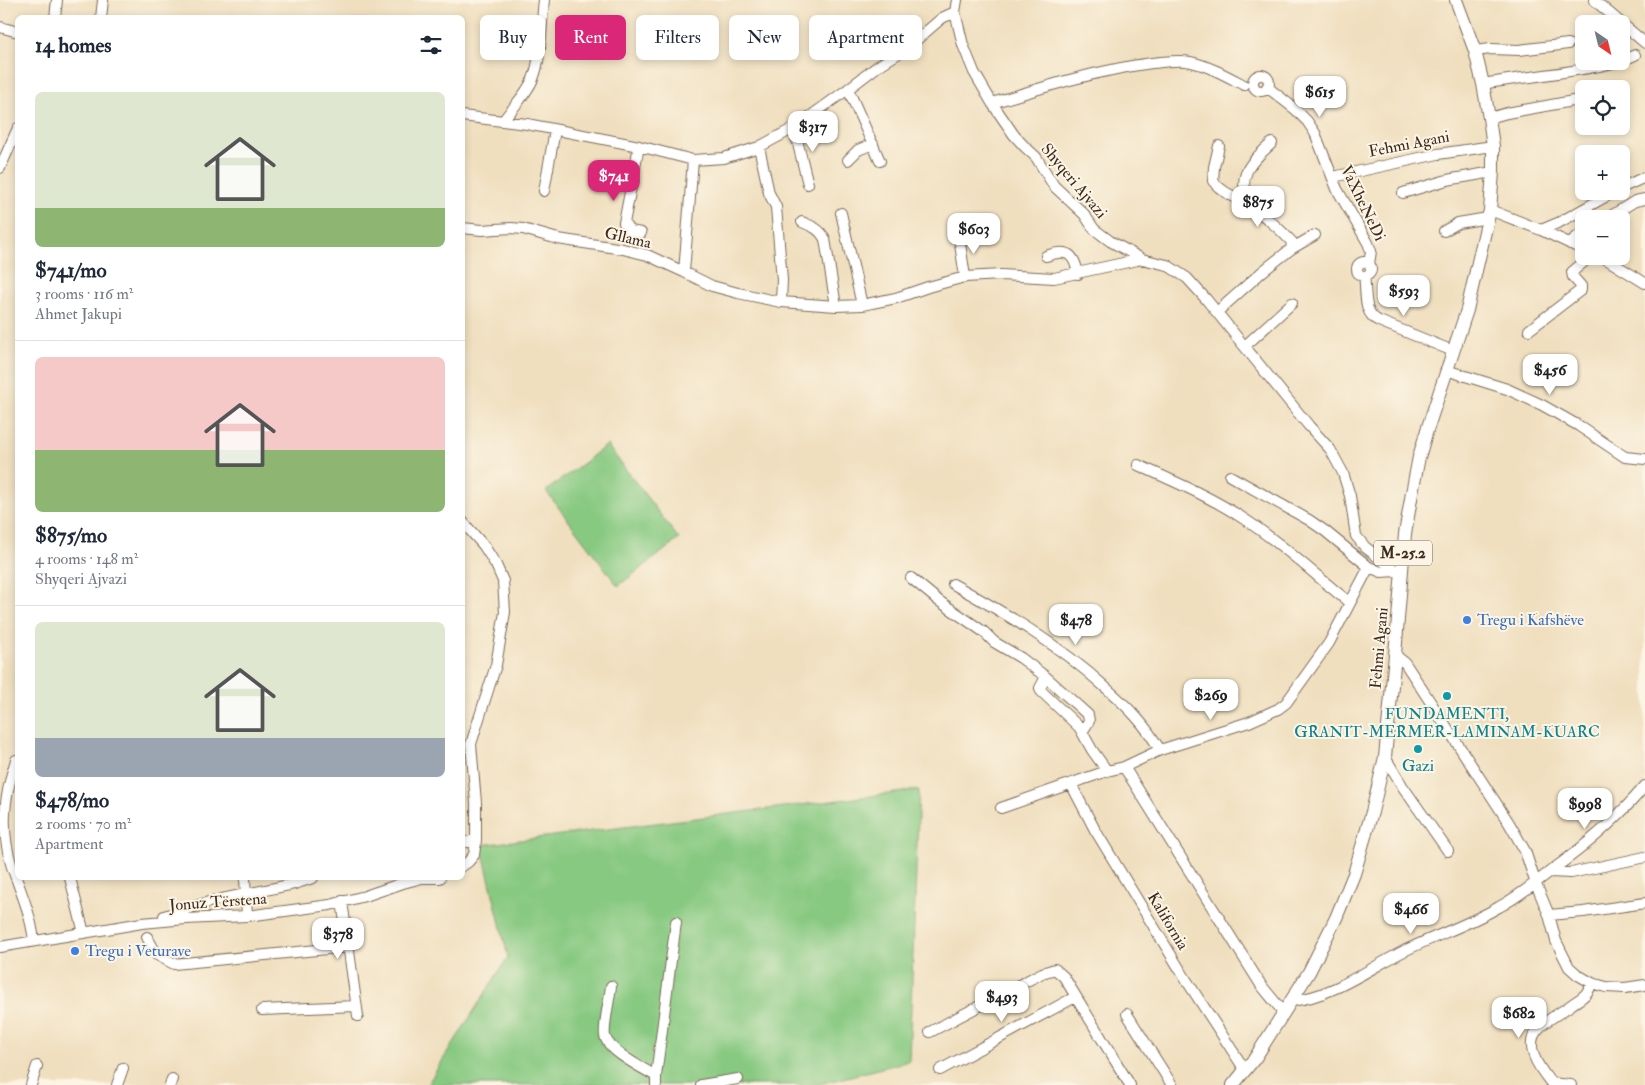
<!DOCTYPE html>
<meta charset="utf-8">
<style>
:root{--surface:#fff;--page:#f2f2f3;--text:#1f2937;--muted:#747a83;--line:#e0e1e3;--accent:#db2777}
body{margin:0;font-family:"IM FELL Double Pica",serif;background:var(--page);color:var(--text);height:100vh;display:flex;flex-direction:column;font-size:19px;white-space:nowrap}
*{box-sizing:border-box;margin:0}
p{font-size:16px;color:var(--muted)}
.icon{flex:none;width:28px;height:28px;fill:none;stroke:currentColor;stroke-width:2;stroke-linecap:round;stroke-linejoin:round}
.map{position:relative;flex:1;overflow:hidden}
.side{position:absolute;left:15px;top:15px;width:450px;height:865px;display:flex;flex-direction:column;background:var(--surface);border-radius:8px;box-shadow:0 2px 8px #0003}
.side>*{flex:none}
.guide{position:absolute;left:480px;top:15px;width:475px;height:45px;display:flex;gap:10px}
.needle{width:32px;rotate:145deg}
.controls{position:absolute;left:1575px;top:15px;display:grid;gap:10px}
.controls a{display:grid;place-items:center;width:55px;height:55px;border-radius:8px;background:var(--surface);box-shadow:0 2px 8px #0003;font-size:25px}
.price{position:absolute;translate:-50% -42px;padding:0 11px;border-radius:10px;background:#fff;color:#222;font-size:16px;line-height:32px;filter:drop-shadow(0 1px 2px #0008)}
.price::after{content:'';position:absolute;left:50%;top:30px;width:15px;height:11px;margin-left:-8px;background:inherit;clip-path:polygon(0 0,100% 0,50% 100%)}
.price.current{background:var(--accent);color:#fff}
ul{padding:0;list-style:none}
li{display:grid;align-content:center;gap:10px;height:265px;padding:0 20px}
li+li{border-top:1px solid var(--line)}
li span{display:grid;place-items:center;height:155px;border-radius:8px;color:#555}
li>.icon{margin-inline-start:auto}
span .icon{width:90px;height:90px;fill:#fffc;stroke-width:1}
li b{font-size:21px}
h2{display:flex;justify-content:space-between;align-items:center;height:60px;padding:0 20px;font-size:21px}
.chip{padding:0 18px;border-radius:8px;background:var(--surface);box-shadow:0 2px 8px #0003;font-size:18px;line-height:45px}
.chip.current{background:var(--accent);color:#fff}
.map>svg:first-child{display:block}
.green{fill:#87c981;stroke:#617a50}
.lines{fill:none;stroke-linecap:round;stroke-linejoin:round}
.minor-casing{stroke:#7a6956;stroke-width:12}
.major-casing{stroke:#7a6956;stroke-width:14}
.minor{stroke:#fff;stroke-width:10}
.major{stroke:#fff;stroke-width:12}
.shop-dot{fill:#3f7fe0;stroke:#fcf5e5;stroke-width:2}
.culture-dot{fill:#0f9aa8;stroke:#fcf5e5;stroke-width:2}
.labels{text-anchor:middle;dominant-baseline:central;stroke-width:4;stroke-linejoin:round;paint-order:stroke}
.shield{fill:#fcf5e5;stroke:#75675a;stroke-width:1}
.shield-label{font-size:15px;font-weight:bold;fill:#3b2a1e}
.street-label{font-size:16px;fill:#3b2a1e;stroke:#fcf5e5}
.shop-label{font-size:16px;fill:#366cbe;stroke:#fcf5e5;text-anchor:start}
.culture-label{font-size:16px;fill:#0d838f;stroke:#fcf5e5}
</style>
<div class="map">
<svg width="1645" height="1085" viewBox="0 0 1645 1085">
<rect width="100%" height="100%" fill="#fcf5e5"/>
<filter id="ink" filterUnits="userSpaceOnUse"><feTurbulence type="fractalNoise" baseFrequency=".02" numOctaves="2"/><feDisplacementMap in="SourceGraphic" scale="10" xChannelSelector="R" yChannelSelector="G"/><feConvolveMatrix kernelMatrix="1 2 1 2 8 2 1 2 1" color-interpolation-filters="sRGB"/></filter>
<filter id="wash" filterUnits="userSpaceOnUse"><feTurbulence type="fractalNoise" baseFrequency=".0096" numOctaves="4" result="noise"/><feDisplacementMap in="SourceGraphic" scale="20" xChannelSelector="R" yChannelSelector="G"/><feGaussianBlur stdDeviation="1.12" result="paint"/><feColorMatrix in="noise" values="0 0 0 0 0 0 0 0 0 0 0 0 0 0 0 0 0 1.4 0 .05"/><feComposite in="paint" operator="in"/></filter>
<g filter="url(#wash)">
<rect width="100%" height="100%" fill="#f0dfbf"/>
<path class="green" d="M607 445 679 539 618 586 546 491Z
M919 790 909 1061 816 1085H427L508 957 481 845Z"/>
</g>
<g filter="url(#ink)">
<g class="lines">
<g class="minor-casing">
<path id="minor" d="M957 0 955 12 963 45 974 72 992 103 1014 135 1024 146 1036 157 1054 186 1084 214 1094 229 1110 241 1142 259 1167 265 1187 278 1206 299 1309 426 1330 449 1343 473 1350 496 1356 536 1365 547 1396 571 1402 572
M1594 0 1645 43
M55 18 57 0
M101 18 103 0
M0 27 18 32
M1475 51 1491 49 1519 50 1568 44
M1621 61 1635 55
M1253 83a8 8 0 1 1 16 0a8 8 0 1 1-16 0Z
M1483 84C1529 76 1576 73 1621 61
M1267 87 1295 109 1307 121 1315 133 1337 189 1368 243 1371 251 1369 264
M848 89 880 161
M992 103C1044 87 1098 70 1152 63 1165 62 1178 59 1191 62 1209 66 1227 76 1244 85
M462 116 527 124 639 146 693 160 724 158 759 147 794 128 848 89 878 66 907 48 942 18 955 12
M1489 118 1507 113 1584 99
M503 121C513 107 526 95 533 79 542 57 541 23 544 0
M794 128 808 184
M639 146 624 223 630 231 641 233
M759 147 769 193 776 207 782 280 781 302
M848 160 858 150 873 144
M0 168 18 128
M1333 177 1438 154 1493 146
M1621 188 1645 177
M544 191 555 130
M1403 193 1447 180 1493 172
M1249 205C1236 175 1250 163 1272 143
M1490 210 1541 230 1584 250
M841 213 862 305
M1606 219 1635 201 1645 199
M802 222C812 226 820 229 825 239L836 306
M462 228 482 230 511 228 523 229 558 239 623 249 647 255 684 272 712 286 738 293 781 302 836 306 862 305 896 298 928 287 965 277 1001 275 1054 278 1142 259
M1541 230 1560 222 1616 191
M1444 231 1458 223 1488 218
M959 237 965 277
M1570 244 1574 239 1584 232
M1291 249 1315 235
M1046 256C1066 249 1074 252 1078 274
M1599 256 1606 259 1645 283
M1357 269a7 7 0 1 1 14 0a7 7 0 1 1-14 0Z
M684 272 693 160
M1364 276C1367 293 1362 313 1379 321L1453 351
M1217 312 1263 271 1291 249 1292 242C1279 228 1265 216 1249 205 1236 197 1222 193 1213 181L1214 167 1219 146
M1529 330 1581 290V286L1573 277 1572 272 1585 261 1587 256
M1245 346 1292 303
M1446 370 1507 389 1542 405 1579 426 1625 457 1645 459
M1138 465C1173 481 1209 496 1241 517 1280 542 1314 574 1350 603
M1230 476 1309 520 1325 531 1369 567 1381 572 1396 571
M462 521 484 546 496 565 503 581 505 612 496 665 471 744 476 803V840L474 855 468 862 462 866
M911 578 939 601 984 632 994 642 1021 658 1046 677 1088 715 1089 721 1082 732 1092 750 1107 771
M953 584C1008 615 1058 644 1105 687 1128 707 1145 724 1160 750
M1395 655 1405 663 1509 823 1525 851 1536 884 1549 915 1556 941 1569 967 1578 975 1592 983 1606 987 1625 988 1645 985
M1046 677 1040 688 1041 691 1079 727 1082 732
M1385 757 1403 787 1448 851
M16 760C4 797 0 829 12 867 21 892 31 915 34 941
M1124 767 1261 985 1284 1013
M1071 784 1095 830 1185 978 1245 1070
M1001 808 1107 771 1124 767 1160 750 1249 722 1278 709 1286 703 1329 643 1369 567
M462 843 476 840
M1550 872 1571 873 1645 857
M70 878 84 933
M245 878 247 916
M342 901 358 1016
M1549 915 1583 912 1645 903
M164 916 212 901 294 884 313 878
M147 937 157 955 174 964 348 947
M0 947 142 923 186 919 247 916 330 905 365 896 403 883 422 878H440
M611 986C610 997 603 1026 605 1036 608 1051 642 1068 656 1076
M1291 1001C1331 997 1367 970 1402 952 1434 936 1468 925 1499 907 1518 897 1535 883 1552 870 1588 844 1616 820 1645 786
M262 1010 356 1006
M1127 1014 1172 1085
M930 1032 1042 973 1055 969 1064 977 1130 1085
M940 1070 1075 997
M31 1085 37 1066
M117 1085 123 1068
M170 1085 172 1079
M656 1085V1076L676 922
M701 1085 738 1079
M1571 1085 1551 1083C1539 1068 1522 1045 1539 1028 1546 1020 1562 1012 1571 1005 1582 997 1587 996 1592 983"/>
</g>
<g class="major-casing">
<path id="major" d="M1233 1085 1255 1058 1291 1001 1309 972 1336 918 1354 874 1372 812 1385 757 1395 655 1405 534 1412 493 1419 457 1427 430 1467 310 1490 210 1493 172V146L1489 118 1483 84 1475 51 1456 0"/>
</g>
<use href="#minor" class="minor"/>
<use href="#major" class="major"/>
</g>
</g>
<g class="shop-dot">
<circle cx="1467" cy="620" r="5"/>
<circle cx="75" cy="951" r="5"/>
</g>
<g class="culture-dot">
<circle cx="1447" cy="696" r="5"/>
<circle cx="1418" cy="749" r="5"/>
</g>
<g class="labels">
<rect class="shield" x="1374" y="540.5" width="58" height="25" rx="4"/>
<g class="shield-label">
<text x="1403" y="553">M-25.2</text>
</g>
<g class="street-label">
<text transform="translate(1409 144) rotate(-11)">Fehmi Agani</text>
<text transform="translate(1074 181) rotate(50)">Shyqeri Ajvazi</text>
<text transform="translate(1363 203) rotate(64)">VaXheNeDi</text>
<text transform="translate(628 238) rotate(13)">Gllama</text>
<text transform="translate(1379 648) rotate(-85)">Fehmi Agani</text>
<text transform="translate(218 902) rotate(-4)">Jonuz Tërstena</text>
<text transform="translate(1168 921) rotate(59)">Kalifornia</text>
</g>
<g class="shop-label">
<text x="1477" y="620">Tregu i Kafshëve</text>
<text x="85" y="951">Tregu i Veturave</text>
</g>
<g class="culture-label">
<text x="1447" y="714">FUNDAMENTI,<tspan x="1447" dy="18">GRANIT-MERMER-LAMINAM-KUARC</tspan></text>
<text x="1418" y="766">Gazi</text>
</g>
</g>
</svg>
<div class="controls">
<a><svg class="needle" viewBox="-14 -14 28 28"><path d="M0-13l5 13h-10z" fill="#e53935"/><path d="M0 13l5-13h-10z" fill="#747a83"/></svg></a>
<a><svg class="icon" aria-label="locate" viewBox="0 0 24 24"><circle cx="12" cy="12" r="6"/><path d="M12 2v4M12 18v4M2 12h4M18 12h4"/></svg></a>
<a>+</a>
<a>−</a>
</div>
<b class="price" style="left:1320px;top:118px">$615</b>
<b class="price" style="left:813px;top:153px">$317</b>
<b class="price current" style="left:614px;top:202px">$741</b>
<b class="price" style="left:1258px;top:228px">$875</b>
<b class="price" style="left:974px;top:255px">$603</b>
<b class="price" style="left:1404px;top:317px">$593</b>
<b class="price" style="left:1550px;top:396px">$456</b>
<b class="price" style="left:1076px;top:646px">$478</b>
<b class="price" style="left:1211px;top:721px">$269</b>
<b class="price" style="left:1585px;top:830px">$998</b>
<b class="price" style="left:1411px;top:935px">$466</b>
<b class="price" style="left:338px;top:960px">$378</b>
<b class="price" style="left:1002px;top:1023px">$493</b>
<b class="price" style="left:1519px;top:1039px">$682</b>
<div class="guide">
<a class="chip">Buy</a>
<a class="chip current">Rent</a>
<a class="chip">Filters</a>
<a class="chip">New</a>
<a class="chip">Apartment</a>
</div>
<section class="side">
<h2>14 homes<svg class="icon" aria-label="filters" viewBox="0 0 24 24"><path d="M4 7h16M4 17h16"/><circle cx="9" cy="7" r="2"/><circle cx="15" cy="17" r="2"/></svg></h2>
<ul>
<li><span style="background:linear-gradient(#dfe7d0 75%,#8fb573 0)"><svg class="icon" aria-label="home" viewBox="0 0 24 24"><path d="M3 11l9-7 9 7M6 9v11h12V9"/></svg></span><div><b>$741/mo</b><p>3 rooms · 116 m²</p><p>Ahmet Jakupi</p></div></li>
<li><span style="background:linear-gradient(#f6c9c9 60%,#8fb573 0)"><svg class="icon" aria-label="home" viewBox="0 0 24 24"><path d="M3 11l9-7 9 7M6 9v11h12V9"/></svg></span><div><b>$875/mo</b><p>4 rooms · 148 m²</p><p>Shyqeri Ajvazi</p></div></li>
<li><span style="background:linear-gradient(#dfe7d0 75%,#9aa5b1 0)"><svg class="icon" aria-label="home" viewBox="0 0 24 24"><path d="M3 11l9-7 9 7M6 9v11h12V9"/></svg></span><div><b>$478/mo</b><p>2 rooms · 70 m²</p><p>Apartment</p></div></li>
</ul>
</section>
</div>
